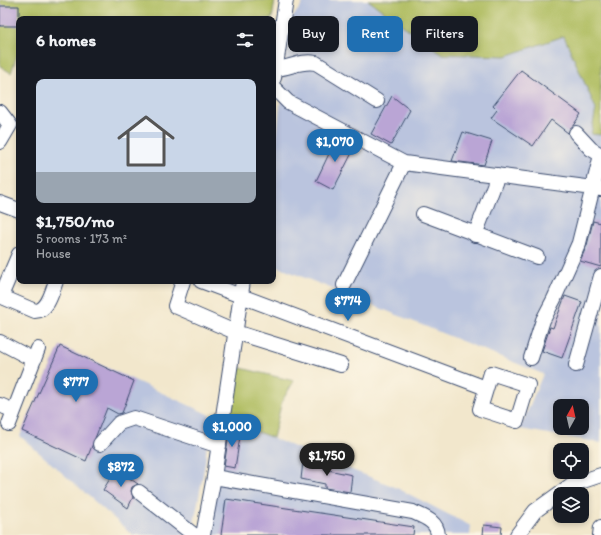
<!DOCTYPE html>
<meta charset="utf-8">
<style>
:root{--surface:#171b24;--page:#20242c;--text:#f1f3f6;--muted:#9ea1a6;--line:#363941;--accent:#1f6fb2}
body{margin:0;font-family:Itim,sans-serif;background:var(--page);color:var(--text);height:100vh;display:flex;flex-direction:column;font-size:15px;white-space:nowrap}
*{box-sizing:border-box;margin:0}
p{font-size:13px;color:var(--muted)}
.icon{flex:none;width:22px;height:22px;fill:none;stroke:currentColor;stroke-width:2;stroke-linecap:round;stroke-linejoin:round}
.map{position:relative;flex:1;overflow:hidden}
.side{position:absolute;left:16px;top:16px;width:260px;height:268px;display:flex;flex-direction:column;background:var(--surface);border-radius:8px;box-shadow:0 2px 6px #0003}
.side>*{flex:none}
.guide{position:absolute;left:288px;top:16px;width:253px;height:36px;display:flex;gap:8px}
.needle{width:26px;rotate:8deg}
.controls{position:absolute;left:553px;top:399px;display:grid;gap:8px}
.controls a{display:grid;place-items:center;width:36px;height:36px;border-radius:8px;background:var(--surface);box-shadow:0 2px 6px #0003;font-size:20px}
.price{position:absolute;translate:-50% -34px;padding:0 9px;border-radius:14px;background:var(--accent);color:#fff;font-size:13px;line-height:26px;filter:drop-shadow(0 1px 2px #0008)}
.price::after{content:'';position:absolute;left:50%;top:24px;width:12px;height:9px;margin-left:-6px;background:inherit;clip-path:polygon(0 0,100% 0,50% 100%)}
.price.active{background:#222;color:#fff}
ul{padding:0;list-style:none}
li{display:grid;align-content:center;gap:8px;height:212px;padding:0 20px}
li+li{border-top:1px solid var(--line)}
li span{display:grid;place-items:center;height:124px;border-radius:8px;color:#555}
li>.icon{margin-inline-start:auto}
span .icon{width:72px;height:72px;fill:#fffc;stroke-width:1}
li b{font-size:17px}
h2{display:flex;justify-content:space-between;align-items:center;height:48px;padding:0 20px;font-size:17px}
.chip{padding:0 14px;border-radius:8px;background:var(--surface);box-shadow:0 2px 6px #0003;font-size:14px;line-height:36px}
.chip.active{background:var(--accent);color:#fff}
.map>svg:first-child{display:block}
.industrial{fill:#bac4de;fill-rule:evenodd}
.green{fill:#aebc5f;stroke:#64765e}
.building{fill:#baa5d5}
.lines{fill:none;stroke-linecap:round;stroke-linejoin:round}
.minor-casing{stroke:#3b4b6e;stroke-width:16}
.minor{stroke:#fff;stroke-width:14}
</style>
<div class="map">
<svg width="601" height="535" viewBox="0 0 601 535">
<rect width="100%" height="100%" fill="#fcf5e5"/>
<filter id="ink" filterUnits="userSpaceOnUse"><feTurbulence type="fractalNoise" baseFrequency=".025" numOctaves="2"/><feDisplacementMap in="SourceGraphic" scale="8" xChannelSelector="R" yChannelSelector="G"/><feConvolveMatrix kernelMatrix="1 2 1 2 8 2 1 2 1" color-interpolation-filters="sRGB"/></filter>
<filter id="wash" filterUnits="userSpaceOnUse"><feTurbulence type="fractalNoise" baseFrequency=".012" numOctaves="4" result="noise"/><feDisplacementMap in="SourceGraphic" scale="16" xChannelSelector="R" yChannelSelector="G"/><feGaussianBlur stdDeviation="0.9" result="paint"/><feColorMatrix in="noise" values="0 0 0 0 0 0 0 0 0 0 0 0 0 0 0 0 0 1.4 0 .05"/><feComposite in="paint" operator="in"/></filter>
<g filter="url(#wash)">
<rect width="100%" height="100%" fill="#f2e7cc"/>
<path class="industrial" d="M305 0H368L442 54 506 56 564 36 596 109 592 134 601 135V443L520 429 543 374 273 265V175L282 87 291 20ZM560 406H582V428H560Z
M60 346 210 415 205 463 192 535H133L20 436Z
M227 420 395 487 471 526 470 535H209Z"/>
<path class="green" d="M0 0H275L272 19H19V50L11 73 0 66Z
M368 0H601V135L591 134 596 109 564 36 506 56 442 54Z
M237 367 294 381 282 401 273 438 227 420Z"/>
<g id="blocks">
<path class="building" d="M0 6H19V26H0Z
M521 70 581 114 568 133 551 120 533 146 491 118 497 110 493 106Z
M392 96 410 110 391 145 371 134Z
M463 132 492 141 484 165 452 161Z
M337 137 355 147 333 190 316 181Z
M593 221 601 223V267L580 261 587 245Z
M565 296 582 302 562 358 542 351 550 327 553 328Z
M60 346 134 381 122 413 118 414 107 408 86 461 22 431Z
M230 427 241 430 235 468 224 466Z
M303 462 325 466 324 469 352 475 350 492 325 488V484L301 479Z
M116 469 138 484 132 487 131 491 133 497 128 508 103 490Z
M226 499 414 527 413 535H221Z
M484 525 502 527 501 535H483Z"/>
</g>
</g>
<g filter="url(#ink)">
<use href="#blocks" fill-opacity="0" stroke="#3b4b6e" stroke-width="1"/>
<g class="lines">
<g class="minor-casing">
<path id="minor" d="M275 69C291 68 300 60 316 63L377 101
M274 78 286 0
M273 87 288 102 404 163 601 189
M0 112 10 125 0 142
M576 133 591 149 601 155
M0 203 19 210
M423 214 537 257
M475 235 498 175
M183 281 175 306 235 332 341 365
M201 281 486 388
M344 285 404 163
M0 296 35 311C48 311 52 292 56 281
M1 296 19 254
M0 342 34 360
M531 358 543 320 554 299 579 243 601 155
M576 365 601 276
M491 373 528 385 517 421 480 409Z
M0 405 14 411
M9 424 38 349
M100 444 119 423 134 418 219 446
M214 477 413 512C424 517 437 521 438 535
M139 492 194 535
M203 535 214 477 243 281
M517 535 535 511 571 485 601 475
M600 535 601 527"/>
</g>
<use href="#minor" class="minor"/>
</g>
</g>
</svg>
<div class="controls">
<a><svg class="needle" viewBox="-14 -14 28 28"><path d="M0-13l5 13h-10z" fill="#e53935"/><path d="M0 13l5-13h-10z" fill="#9ea1a6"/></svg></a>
<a><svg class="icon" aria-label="locate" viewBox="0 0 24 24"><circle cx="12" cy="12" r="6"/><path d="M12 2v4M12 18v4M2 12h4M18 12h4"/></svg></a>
<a><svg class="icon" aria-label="layers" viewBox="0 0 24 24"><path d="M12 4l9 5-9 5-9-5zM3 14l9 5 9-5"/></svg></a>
</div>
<b class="price" style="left:335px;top:163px">$1,070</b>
<b class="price" style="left:348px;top:322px">$774</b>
<b class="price" style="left:76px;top:403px">$777</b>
<b class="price" style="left:232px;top:448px">$1,000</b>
<b class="price active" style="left:327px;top:477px">$1,750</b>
<b class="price" style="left:121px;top:488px">$872</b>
<div class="guide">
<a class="chip">Buy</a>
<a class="chip active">Rent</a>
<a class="chip">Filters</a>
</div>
<section class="side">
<h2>6 homes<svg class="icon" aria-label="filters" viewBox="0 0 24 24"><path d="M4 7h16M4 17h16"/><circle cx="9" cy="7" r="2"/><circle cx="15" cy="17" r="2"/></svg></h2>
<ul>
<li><span style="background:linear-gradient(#c9d6e8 75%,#9aa5b1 0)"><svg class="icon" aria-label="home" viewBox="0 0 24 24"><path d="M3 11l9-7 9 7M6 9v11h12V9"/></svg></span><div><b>$1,750/mo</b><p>5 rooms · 173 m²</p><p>House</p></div></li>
</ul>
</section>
</div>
